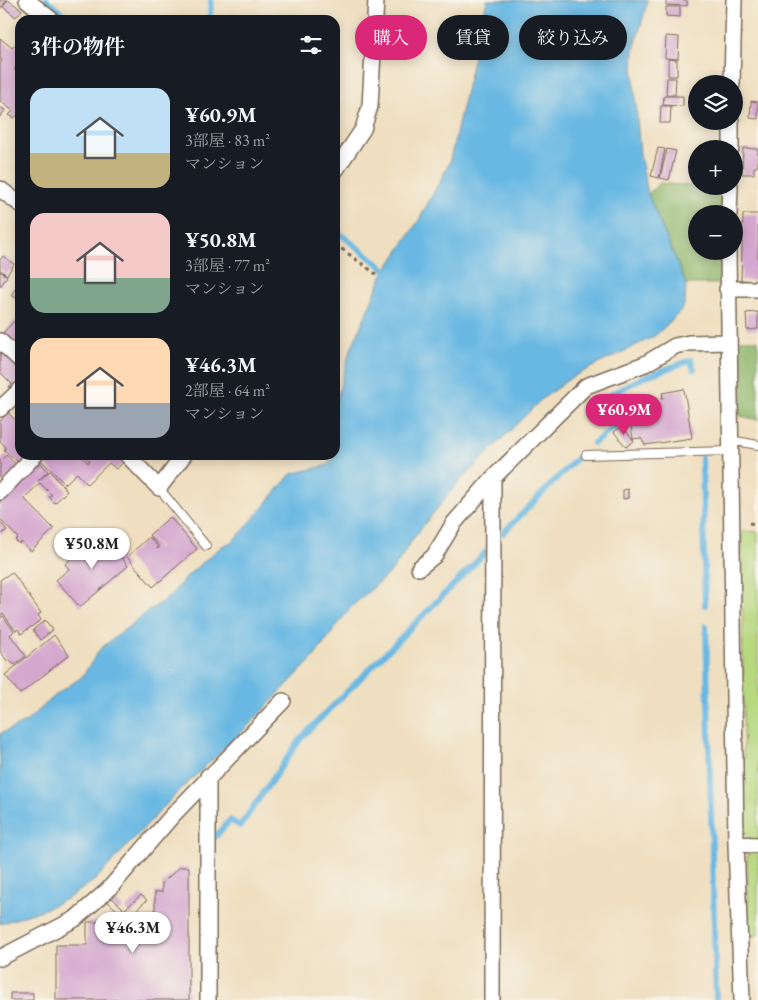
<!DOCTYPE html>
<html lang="ja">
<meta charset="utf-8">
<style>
:root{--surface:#171b24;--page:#20242c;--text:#f1f3f6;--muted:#9ea1a6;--accent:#db2777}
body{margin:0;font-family:"EB Garamond","Noto Serif JP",serif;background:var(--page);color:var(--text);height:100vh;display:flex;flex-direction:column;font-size:19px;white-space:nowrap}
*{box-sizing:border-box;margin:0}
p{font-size:16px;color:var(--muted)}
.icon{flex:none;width:28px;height:28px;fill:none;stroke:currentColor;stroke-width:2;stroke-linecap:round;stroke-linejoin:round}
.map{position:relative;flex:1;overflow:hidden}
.panel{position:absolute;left:15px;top:15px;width:325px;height:445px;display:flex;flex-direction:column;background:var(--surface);border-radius:15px;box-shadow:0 2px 12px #0003}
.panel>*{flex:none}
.hud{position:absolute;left:355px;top:15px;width:328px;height:45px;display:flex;gap:10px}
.tools{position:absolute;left:688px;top:75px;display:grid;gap:10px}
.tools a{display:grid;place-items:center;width:55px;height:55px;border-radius:50%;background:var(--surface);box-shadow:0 2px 12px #0003;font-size:25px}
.price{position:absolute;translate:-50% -42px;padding:0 11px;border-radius:18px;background:#fff;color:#222;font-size:16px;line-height:32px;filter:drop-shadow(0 1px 2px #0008)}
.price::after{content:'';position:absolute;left:50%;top:30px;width:15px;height:11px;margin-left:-8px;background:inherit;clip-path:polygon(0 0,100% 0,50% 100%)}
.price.selected{background:var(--accent);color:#fff}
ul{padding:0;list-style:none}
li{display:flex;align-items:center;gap:15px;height:125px;padding:0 15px}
li span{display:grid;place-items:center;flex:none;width:140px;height:100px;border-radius:15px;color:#555}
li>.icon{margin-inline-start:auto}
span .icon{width:60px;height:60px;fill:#fffc;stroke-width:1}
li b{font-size:21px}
h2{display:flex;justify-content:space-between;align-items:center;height:60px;padding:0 15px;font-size:21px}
.chip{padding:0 18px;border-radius:22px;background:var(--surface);box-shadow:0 2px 12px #0003;font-size:18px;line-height:45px}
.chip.selected{background:var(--accent);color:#fff}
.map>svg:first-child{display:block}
.green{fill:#b8d880;stroke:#7a814f}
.forest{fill:#92b86e;stroke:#667146}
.water{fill:#68b8e3;stroke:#527180}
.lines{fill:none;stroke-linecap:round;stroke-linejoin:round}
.stream{stroke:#68b8e3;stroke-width:6}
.building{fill:#d4a7cf}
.lane-casing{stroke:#7a6957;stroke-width:10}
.street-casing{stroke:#7a6957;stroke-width:18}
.path{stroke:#7a6957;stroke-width:3;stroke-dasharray:4 4;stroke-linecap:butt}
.lane{stroke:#fff;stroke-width:8}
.street{stroke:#fff;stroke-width:15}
</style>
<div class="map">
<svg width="758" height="1000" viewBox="0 0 758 1000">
<rect width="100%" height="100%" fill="#f7f3e8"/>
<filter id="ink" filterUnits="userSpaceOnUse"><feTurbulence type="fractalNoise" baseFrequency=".02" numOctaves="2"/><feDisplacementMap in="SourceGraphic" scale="10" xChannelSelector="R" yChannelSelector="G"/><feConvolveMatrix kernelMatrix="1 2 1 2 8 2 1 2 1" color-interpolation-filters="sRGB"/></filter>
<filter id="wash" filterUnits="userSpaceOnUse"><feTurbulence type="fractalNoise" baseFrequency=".0096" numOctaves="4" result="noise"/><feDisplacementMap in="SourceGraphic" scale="20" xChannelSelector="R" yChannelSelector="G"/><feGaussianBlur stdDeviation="1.12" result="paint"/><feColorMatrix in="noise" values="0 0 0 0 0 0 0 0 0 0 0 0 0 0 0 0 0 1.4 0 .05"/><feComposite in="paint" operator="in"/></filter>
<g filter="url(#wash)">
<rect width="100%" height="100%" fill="#efdfc0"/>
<path class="green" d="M742 531 758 532V840H752L744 832Z
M755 851H758V935L749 936 747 855Z"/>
<path class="forest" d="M660 183 713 188 721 193V214H696V251H721V284H686L648 194Z
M737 340H758V420L740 416Z"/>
<path class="water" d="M487 0H648L634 50 633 68 640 155 648 194 686 284 685 302 680 312 655 336 572 377 542 399 456 485 412 540 393 570 350 608 314 657 242 732 179 791 95 880 70 897 45 909 0 924V734L27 721 58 693 82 677 100 649 151 609 168 598 189 574 222 546 231 542 243 531 291 474 328 465 335 455V405L349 354 382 276 419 220 449 164Z"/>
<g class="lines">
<path class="stream" d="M46 0 71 20
M208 20 210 17 211 0
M335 230 391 274
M594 443 620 423 606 397 644 377 691 360 694 369
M702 458 705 605
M503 533 576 459
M706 626 716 1000
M216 836 230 820 240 826 301 738 486 552"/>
</g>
<g id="blocks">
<path class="building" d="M0 0H7L0 9Z
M8 0 22 10 16 17 3 7Z
M666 0H687V6L666 5Z
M666 7H680V17L666 16Z
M666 36 679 37 678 59 665 58Z
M0 38 12 48 20 40V61L14 70 20 74V113L14 118 9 115 13 111 0 101V63L2 60 0 59Z
M668 59 677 60V76H668Z
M667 78H676L675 95H666Z
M664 96H683V106L663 105Z
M751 101 758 102V119L750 118Z
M661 106H671L670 123H660Z
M0 107 5 110 0 117Z
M658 148 665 149 659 178 651 176Z
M743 148 758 149 757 167H754V174H742Z
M667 149 676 151 669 180 660 178Z
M695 167H696V183H693Z
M743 214H758V281L741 280Z
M3 256 14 264 7 275 0 270V260Z
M0 271 7 276 0 287Z
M20 282V297L18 299 11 295Z
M758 312V329L747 330 746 313Z
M20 315V350L2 334Z
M5 349 20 363V384L14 391 9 387 12 384 0 372V354Z
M684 389 692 438 645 445 641 438 633 439 627 402 663 398 662 393Z
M8 413 20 424V455H31L22 465 4 450 6 447 0 441V421Z
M622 426 634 441 626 447 614 432Z
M6 455 20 468 0 484V461Z
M40 455H80L88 463 90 461 85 457 88 455H121L126 460 116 469 109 463 87 484 77 473 65 484 38 457Z
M39 461 48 471 38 481 50 471 67 491 55 503 49 497 52 495 40 483 24 498 54 529 31 551 21 542 19 544 15 540 18 538 0 519V500Z
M628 489V498L623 499V490Z
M170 517 197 549 153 587 127 557 149 537 158 547 157 549 160 547 149 535Z
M0 522 7 530 0 535Z
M102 532 128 566 80 607 56 580 69 569 65 564Z
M12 572 41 613 38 615 41 620 21 634 18 629 16 631 3 613 0 616V580Z
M3 616 14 631 10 635 26 656 14 665 10 660 8 662 0 651V618Z
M45 620 53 630 40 640 33 630Z
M54 635 69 655 20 694 5 675Z
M180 867H189V1000H56V945H87V922H155V892H162V883Z
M141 895 147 900 131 915 125 909Z
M110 896 123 908 119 912 106 900Z
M10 993H33V1000H10Z"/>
</g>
</g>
<g filter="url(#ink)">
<use href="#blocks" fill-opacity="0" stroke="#7a6957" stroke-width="1"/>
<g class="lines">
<g class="lane-casing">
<path id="lane" d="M730 440 758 445
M586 455 730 451
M159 488 206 546"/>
</g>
<g class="street-casing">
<path id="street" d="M27 0 52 20
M732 84 734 0
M731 149V121
M335 171 363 129 370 106 376 0
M0 189 20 204
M729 214 730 186
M728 251 736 844 742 1000
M727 289H758
M0 341 20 360
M0 409 20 390
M127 455 159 488 184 455
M0 492 35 455
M419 568 434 556 454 523 493 478 586 386 645 364 675 346 689 343 728 342
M736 844 758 845
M0 958 75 919 109 889 172 816 283 701
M208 1000V776
M492 1000 493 478"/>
</g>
<path class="path" d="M335 244 376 274
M749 523 758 524"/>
<use href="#lane" class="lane"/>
<use href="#street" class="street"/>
</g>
</g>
</svg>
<div class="tools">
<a><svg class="icon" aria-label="layers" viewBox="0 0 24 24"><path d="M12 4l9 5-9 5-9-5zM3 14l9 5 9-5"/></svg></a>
<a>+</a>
<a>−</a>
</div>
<b class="price selected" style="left:624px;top:436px">¥60.9M</b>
<b class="price" style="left:92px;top:570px">¥50.8M</b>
<b class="price" style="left:133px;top:954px">¥46.3M</b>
<div class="hud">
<a class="chip selected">購入</a>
<a class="chip">賃貸</a>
<a class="chip">絞り込み</a>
</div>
<section class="panel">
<h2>3件の物件<svg class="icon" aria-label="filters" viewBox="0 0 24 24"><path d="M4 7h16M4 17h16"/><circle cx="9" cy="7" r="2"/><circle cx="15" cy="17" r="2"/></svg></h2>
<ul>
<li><span style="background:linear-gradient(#bfe0f5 65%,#c2b280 0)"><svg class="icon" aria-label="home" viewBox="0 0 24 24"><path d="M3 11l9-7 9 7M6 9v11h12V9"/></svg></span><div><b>¥60.9M</b><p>3部屋 · 83 m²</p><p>マンション</p></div></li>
<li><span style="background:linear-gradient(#f6c9c9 65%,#7fa58c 0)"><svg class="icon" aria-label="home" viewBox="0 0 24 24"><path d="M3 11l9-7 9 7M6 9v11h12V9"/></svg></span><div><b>¥50.8M</b><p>3部屋 · 77 m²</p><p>マンション</p></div></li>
<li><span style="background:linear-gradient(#ffd9b3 65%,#9aa5b1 0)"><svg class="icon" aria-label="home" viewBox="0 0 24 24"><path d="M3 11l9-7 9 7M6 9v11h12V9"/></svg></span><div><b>¥46.3M</b><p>2部屋 · 64 m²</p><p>マンション</p></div></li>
</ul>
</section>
</div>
